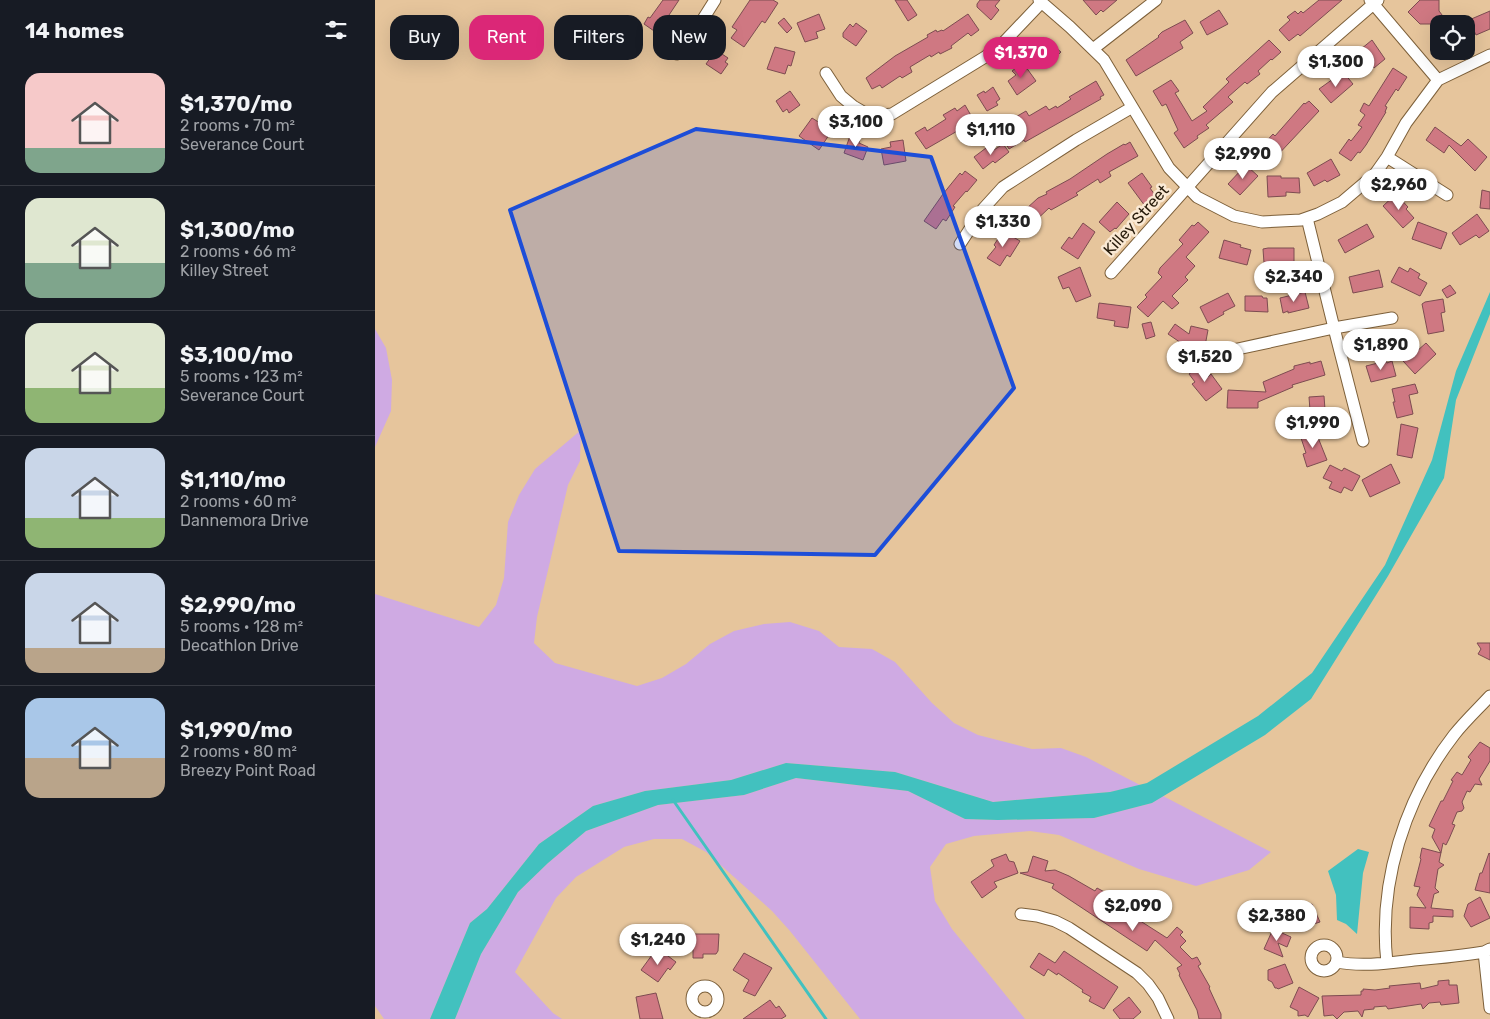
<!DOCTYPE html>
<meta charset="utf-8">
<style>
:root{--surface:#171b24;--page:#242831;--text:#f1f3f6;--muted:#9ea1a6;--line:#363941;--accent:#db2777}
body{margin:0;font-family:Rubik,sans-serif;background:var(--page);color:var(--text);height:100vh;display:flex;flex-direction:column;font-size:19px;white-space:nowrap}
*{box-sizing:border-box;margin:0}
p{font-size:16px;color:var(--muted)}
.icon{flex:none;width:28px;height:28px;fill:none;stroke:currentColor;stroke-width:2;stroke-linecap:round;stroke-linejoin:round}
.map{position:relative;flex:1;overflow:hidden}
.drawer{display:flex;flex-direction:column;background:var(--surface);width:375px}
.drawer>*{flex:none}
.guide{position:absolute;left:15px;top:15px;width:475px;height:45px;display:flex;gap:10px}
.fabs{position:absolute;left:1055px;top:15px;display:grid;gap:10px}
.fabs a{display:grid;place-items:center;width:45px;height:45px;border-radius:10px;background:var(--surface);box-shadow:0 5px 20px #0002;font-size:25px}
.price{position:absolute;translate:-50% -42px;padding:0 11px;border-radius:18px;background:#fff;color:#222;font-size:16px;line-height:32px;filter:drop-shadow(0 1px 2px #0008)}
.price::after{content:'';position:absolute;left:50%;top:30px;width:15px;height:11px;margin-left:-8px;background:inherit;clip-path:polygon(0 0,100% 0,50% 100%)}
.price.current{background:var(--accent);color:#fff}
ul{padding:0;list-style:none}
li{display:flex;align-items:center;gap:15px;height:125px;padding:0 25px}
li+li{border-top:1px solid var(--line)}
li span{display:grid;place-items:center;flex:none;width:140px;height:100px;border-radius:15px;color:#555}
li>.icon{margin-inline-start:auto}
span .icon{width:60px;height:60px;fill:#fffc;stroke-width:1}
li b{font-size:21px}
h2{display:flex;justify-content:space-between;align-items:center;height:60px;padding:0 25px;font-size:21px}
.chip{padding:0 18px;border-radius:15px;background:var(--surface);box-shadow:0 5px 20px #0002;font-size:18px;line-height:45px}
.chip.current{background:var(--accent);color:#fff}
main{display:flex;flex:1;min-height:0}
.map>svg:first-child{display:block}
.green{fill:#cfaae3}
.water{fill:#42c1bf}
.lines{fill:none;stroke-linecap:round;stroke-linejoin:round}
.stream{stroke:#42c1bf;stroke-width:3}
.building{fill:#cf7882;stroke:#7d4c51}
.minor-casing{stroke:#7d603a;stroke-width:13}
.minor{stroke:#fff;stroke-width:11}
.marked{fill:#1d4ed8;fill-opacity:0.2;stroke:#1d4ed8;stroke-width:4;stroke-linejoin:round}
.labels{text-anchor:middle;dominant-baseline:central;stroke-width:5;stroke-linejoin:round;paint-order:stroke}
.street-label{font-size:16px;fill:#261a0a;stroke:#fae9d4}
</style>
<main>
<section class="drawer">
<h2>14 homes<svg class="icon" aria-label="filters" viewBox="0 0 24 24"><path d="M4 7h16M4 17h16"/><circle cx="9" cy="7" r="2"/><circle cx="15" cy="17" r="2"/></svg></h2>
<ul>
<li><span style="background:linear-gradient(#f6c9c9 75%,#7fa58c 0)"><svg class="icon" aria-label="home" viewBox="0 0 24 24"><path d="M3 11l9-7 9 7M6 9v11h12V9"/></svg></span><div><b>$1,370/mo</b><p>2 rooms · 70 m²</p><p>Severance Court</p></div></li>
<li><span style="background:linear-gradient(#dfe7d0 65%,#7fa58c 0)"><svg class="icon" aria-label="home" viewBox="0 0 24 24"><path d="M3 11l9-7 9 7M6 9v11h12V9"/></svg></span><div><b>$1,300/mo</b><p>2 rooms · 66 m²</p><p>Killey Street</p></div></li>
<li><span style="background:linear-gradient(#dfe7d0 65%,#8fb573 0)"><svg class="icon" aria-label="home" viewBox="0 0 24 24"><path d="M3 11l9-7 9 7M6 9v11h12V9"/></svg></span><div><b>$3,100/mo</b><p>5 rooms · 123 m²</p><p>Severance Court</p></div></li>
<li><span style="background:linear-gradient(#c9d6e8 70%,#8fb573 0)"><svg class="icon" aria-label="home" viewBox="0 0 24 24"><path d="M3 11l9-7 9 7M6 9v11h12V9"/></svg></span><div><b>$1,110/mo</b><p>2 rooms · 60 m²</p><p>Dannemora Drive</p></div></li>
<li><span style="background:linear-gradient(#c9d6e8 75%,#b9a48a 0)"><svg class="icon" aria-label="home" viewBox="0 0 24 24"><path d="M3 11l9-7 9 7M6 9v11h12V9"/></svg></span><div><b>$2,990/mo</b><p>5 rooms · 128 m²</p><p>Decathlon Drive</p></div></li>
<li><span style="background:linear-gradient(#a9c7e8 60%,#b9a48a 0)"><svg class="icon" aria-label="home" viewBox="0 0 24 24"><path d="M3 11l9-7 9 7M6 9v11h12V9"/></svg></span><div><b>$1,990/mo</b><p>2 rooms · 80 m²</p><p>Breezy Point Road</p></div></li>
</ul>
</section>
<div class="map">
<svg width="1115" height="1019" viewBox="0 0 1115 1019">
<rect width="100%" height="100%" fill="#e6c59c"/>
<path class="green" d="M0 329 11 348 17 380 16 411 0 447Z
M206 430 205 461 193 485 162 617 159 643 180 663 262 686 287 678 311 664 335 644 359 631 389 624 415 622 444 631 464 647 497 649 520 662 557 703 579 723 603 735 657 749 686 748 711 757 765 785 735 792 618 802 520 772 411 763 356 780 270 791 218 806 164 844 112 909 95 923 55 1019H9L0 1006V594L104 627 121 605 129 578 133 522 144 495 160 469Z
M421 778 533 791 590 819 623 820 719 818 777 803 788 796 896 852 874 870 821 886 764 869 684 835 655 831 599 836 571 844 555 867 560 901 577 929 650 1019H485L415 931 397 911 331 852 307 839H279L249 847 201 877 181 898 140 972 178 1013 187 1019H80L106 954 143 892 173 863 211 831 283 805 369 795Z"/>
<path class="water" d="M1115 292V314L1081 400 1069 478 1013 576 936 699 890 735 777 803 719 818 623 820 590 819 533 791 421 778 369 795 283 805 211 831 173 863 143 892 106 954 80 1019H55L95 923 112 909 164 844 218 806 270 791 356 780 411 763 520 772 618 802 735 792 772 783 883 716 937 673 1010 565 1057 460 1081 371Z
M983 849 994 852 988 873 982 934 971 924 962 920 961 895 953 871Z"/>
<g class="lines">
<path class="stream" d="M298 800 451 1019"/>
</g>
<path class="building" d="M288 0H304L282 33 269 24 273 17 275 18Z
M375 0H398L403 3 390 23 387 21 369 47 356 38 362 30 357 27Z
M520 0H532L542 15 533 21Z
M605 0H625L620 6 624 10 616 20 602 7V4Z
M708 0H742L728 12 726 10 721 15Z
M944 0H967L925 36 923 34 914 41 904 30 915 20 912 17 920 11 923 14 926 11 928 13Z
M1045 0H1064V11L1074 24H1064V33L1056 24H1045L1033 12Z
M844 10 853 24 832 35 825 22Z
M1115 11V29L1101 35 1094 20Z
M444 14 450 29 441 32 443 38 430 42 422 23Z
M593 14 604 30 596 36 593 33 576 46 577 48 565 54 564 52 556 57 555 55 535 67 537 72 527 78 525 76 507 88 505 85 497 89 491 78 520 56 553 37 552 35 561 30 562 32 567 30 568 31Z
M409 18 417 28 412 33 403 23Z
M810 20 818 33 805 42 808 48 761 76 751 60 784 37 783 36 787 32Z
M481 23 492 31 481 46 468 37V33L475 24 478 27Z
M894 40 906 52 897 60 896 59 883 71 885 74 872 84 870 82 853 97 858 102 831 125 834 128 822 136 823 138 809 148 799 133 803 130 791 104 787 106 778 91 796 80 804 91 800 93 817 121 832 111 828 107 854 82 851 79Z
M997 40 1010 59 999 68 988 55 990 54 986 49Z
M674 42 686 52 672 66 658 54 665 46 668 48Z
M400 47 420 52 416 66 413 65 410 74 392 69Z
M341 50 353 58 350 62 353 64 346 74 331 64Z
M648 63 661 81 642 95 633 81 641 75 637 71Z
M1018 68 1032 77 1023 91 1021 89 1010 106 1012 107 1010 112H1011L991 145 985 153 983 152 976 161 964 153 974 139 976 141 987 127 983 125 990 115 985 111 989 103 994 106Z
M969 73 978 84 956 103 944 89 958 79 959 80Z
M721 81 729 95 725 97 726 99 650 142 649 140 634 149 627 137 644 126 639 118 651 111 654 116 671 106 674 110 681 106 682 108 696 99 694 97Z
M618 87 625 99 621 102 623 105 612 111 602 95 609 91 610 93Z
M415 91 425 105 414 113 412 109 408 112 401 101Z
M934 101 944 111 899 159 886 147 898 134 900 136 929 103 930 104Z
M590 105 598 119V122L551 149 540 133 550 127 552 131 571 119 568 115 580 108 582 111Z
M437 118 445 123 449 119 460 126 444 150 424 136Z
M1060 127 1086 146 1093 139 1112 157 1100 171 1074 145 1069 153 1051 140Z
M475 136 485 139 484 143 493 147 488 160 469 153Z
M528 140 531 161 509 165 506 149 516 147 515 142Z
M755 142 763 156 734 172 736 176 725 183 723 179 701 193 703 195 676 210 674 208 657 224 651 233 637 218 649 207 651 209 663 198 672 194 671 192 695 179 732 154 749 144 750 145Z
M628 144 634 152 620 163 618 161 608 169 599 157 615 145 619 150Z
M956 159 965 175 952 182 950 180 939 186 932 173Z
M872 166 883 176 865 195 853 184 867 169 868 170Z
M590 171 602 180 592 192 591 191 578 206 580 207 571 221 568 219 561 229 549 221 568 194 585 173 587 175Z
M767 173 777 187 775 188 782 198 770 206 753 183Z
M892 176H906V178H924L925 193 911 192V196L893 197Z
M1107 190 1115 192V209L1105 208Z
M1021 194 1033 207 1031 209 1039 218 1028 228 1008 206Z
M742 202 754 214 741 229 740 228 735 232 724 222Z
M1102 214 1114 231 1104 238 1101 235 1085 245 1077 233Z
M823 222 834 232 811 257 820 266 810 277 813 280 797 296 804 303 797 309 788 301 773 317 762 307 772 297 770 295 787 277 783 273 785 268 808 244 804 240 817 225 819 226Z
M1043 222 1072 233 1066 249 1037 239Z
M708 223 720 232 703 259 686 248 694 237 697 239Z
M992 224 999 237 970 253 963 240Z
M628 231 645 241 635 257 632 255 625 266 612 258 621 247 619 245Z
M849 240 866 245 865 247 876 250 872 265 844 258Z
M893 248H919V265H896V262L889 263 888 249Z
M705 267 716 296 701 302 694 287 688 289 683 277Z
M1024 267 1033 272 1035 268 1045 274 1043 278 1052 283 1045 296 1016 282Z
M1004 270 1008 287 978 293 974 277Z
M1075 285 1081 293 1072 298 1067 290Z
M930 292 934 308 913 313V311L908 313 905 298Z
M853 293 860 306 848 312 849 314 833 323 825 307Z
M870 296H887L888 298H892L893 312 870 311Z
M1068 299 1070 312 1066 313 1069 331 1053 334 1047 304 1050 302Z
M724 303 756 307 753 328 739 326 740 321 722 318Z
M776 322 780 336 771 339 767 324Z
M800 324 814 334 816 326 833 330 830 346H827L825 357 810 354 812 347 793 334Z
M1051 343 1061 354 1040 374 1028 361 1040 349 1042 351Z
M946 361 950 375 917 385 918 387 883 402V408H852L853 390 891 392 888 382 919 369V366L935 362V364Z
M1011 361 1012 363 1017 361 1021 376 996 382 991 366Z
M826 365 833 377 836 374 847 389 831 401 817 384 820 382 814 374Z
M1040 384 1043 393 1034 395 1038 414 1022 418 1018 402H1020L1017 389Z
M949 396 951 423 936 424 934 397Z
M1026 424 1043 428 1037 458 1022 455Z
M940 430 952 460 932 467 928 454 931 453 925 435Z
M1016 464 1025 483 995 497 987 480Z
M955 465 967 471 969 468 985 476 977 491 969 487 966 493 954 488 957 482 948 478Z
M1102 643H1115V660L1103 654 1106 649Z
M1105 742 1115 748V761L1104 779 1107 785 1100 784 1095 792 1092 791 1087 802 1089 808 1087 811 1082 812 1077 824 1080 825 1074 839 1071 845 1068 843 1064 862 1069 865 1063 869 1060 888 1064 892 1059 894 1056 908 1078 910V917L1058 916V922L1054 923V929L1035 928V907L1051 908 1042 895 1045 887 1039 886 1046 859 1045 858 1047 848 1066 853 1057 837 1060 829 1054 826 1066 801H1068L1078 781 1076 780 1082 772 1087 775 1096 760 1093 757Z
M1114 853 1115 854V893L1100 890 1105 873H1107Z
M631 854 634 861 639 862 643 873 619 882 622 887 607 898 596 882 619 866 616 860Z
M658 856 673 861 670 871 680 870 694 876 720 891 722 888 739 897 736 901 749 910 750 908 757 912 756 915 792 938 802 927 808 932 805 935 811 941 805 947 817 959 822 957 826 964 823 966 835 987 834 988 846 1014V1019H824L822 1010 804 975 805 974 802 968 807 965 780 940 772 951 677 888 679 884 645 873 653 872Z
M1105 897 1115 918 1096 927 1089 916 1093 904Z
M924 903 929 907 937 904 945 922 926 928 918 912 921 911Z
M898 929 916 937 912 947 903 943 908 957 889 949Z
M318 934H344L343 951 341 954H328V958H318Z
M285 950 301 962 295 970 293 968 283 982 266 970 277 955 280 957Z
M689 951 743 987 729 1009 714 1001 716 997 707 992 708 990 683 973 682 975 673 969 669 976 655 967 664 953 680 963Z
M369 953 397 968 380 996 368 991 374 980 358 970Z
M910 964 918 983 903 989 902 988H900L897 982 893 980V970Z
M1074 980V985H1082L1084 1003 1066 1005 1065 1002 1054 1003 1048 1009 1046 1004 1013 1009 1011 1006 999 1007V1009L989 1010 987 1017 983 1011 969 1012 962 1019 958 1015 949 1016 947 996 986 995V991H988V989L1000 990 1015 988 1014 986 1045 983 1046 989 1063 985V981Z
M924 987 944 998 933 1017 930 1015 923 1016V1011L915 1007Z
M281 993 288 1019H265L261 997Z
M754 997 766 1012 758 1019H745L738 1010Z
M395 1000 401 1008 404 1006 411 1016 406 1019H368Z"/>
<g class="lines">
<g class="minor-casing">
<path id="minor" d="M664 0 695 27 729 60 794 168 822 197 859 216 887 222 926 220 943 214 967 202 1000 174 1012 157 1031 123 1063 80 1115 55
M995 0 1063 80
M718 49 781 0
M302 54 323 27 340 0
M451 73 466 96 478 106 490 113 499 116 517 114 610 57 629 42 667 2
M1012 157 1072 195
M932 218 959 328 988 441
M585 244 608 209 628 187 701 140 756 108
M736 273 897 92 1003 0
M858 350 959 328 1017 318
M646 914 662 916 680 921 694 928 762 973 773 984 783 998 793 1019
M936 958a13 13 0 1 1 26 0a13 13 0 1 1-26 0Z
M1115 949 1109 952 1115 1008
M962 962C987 967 1013 963 1039 960 1063 958 1086 956 1109 952
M1012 963C1003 883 1030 798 1079 735 1090 721 1103 709 1115 696
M317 999a13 13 0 1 1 26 0a13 13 0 1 1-26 0Z"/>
</g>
<use href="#minor" class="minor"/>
</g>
<path class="marked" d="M321 129 556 157 639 388 500 555 244 551 135 210Z"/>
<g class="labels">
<g class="street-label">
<text transform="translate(761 220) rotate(-48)">Killey Street</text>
</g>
</g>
</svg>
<div class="fabs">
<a><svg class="icon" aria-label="locate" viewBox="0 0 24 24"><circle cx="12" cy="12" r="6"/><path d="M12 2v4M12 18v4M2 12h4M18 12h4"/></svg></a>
</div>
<b class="price current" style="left:646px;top:79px">$1,370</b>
<b class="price" style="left:961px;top:88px">$1,300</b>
<b class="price" style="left:481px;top:148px">$3,100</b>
<b class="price" style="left:616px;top:156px">$1,110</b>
<b class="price" style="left:868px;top:180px">$2,990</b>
<b class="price" style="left:1024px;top:211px">$2,960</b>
<b class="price" style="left:628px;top:248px">$1,330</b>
<b class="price" style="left:919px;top:303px">$2,340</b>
<b class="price" style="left:1006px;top:371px">$1,890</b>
<b class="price" style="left:830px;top:383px">$1,520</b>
<b class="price" style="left:938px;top:449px">$1,990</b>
<b class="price" style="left:758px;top:932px">$2,090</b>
<b class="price" style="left:902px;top:942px">$2,380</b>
<b class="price" style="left:283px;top:966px">$1,240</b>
<div class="guide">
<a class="chip">Buy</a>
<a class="chip current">Rent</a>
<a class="chip">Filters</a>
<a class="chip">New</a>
</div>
</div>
</main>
